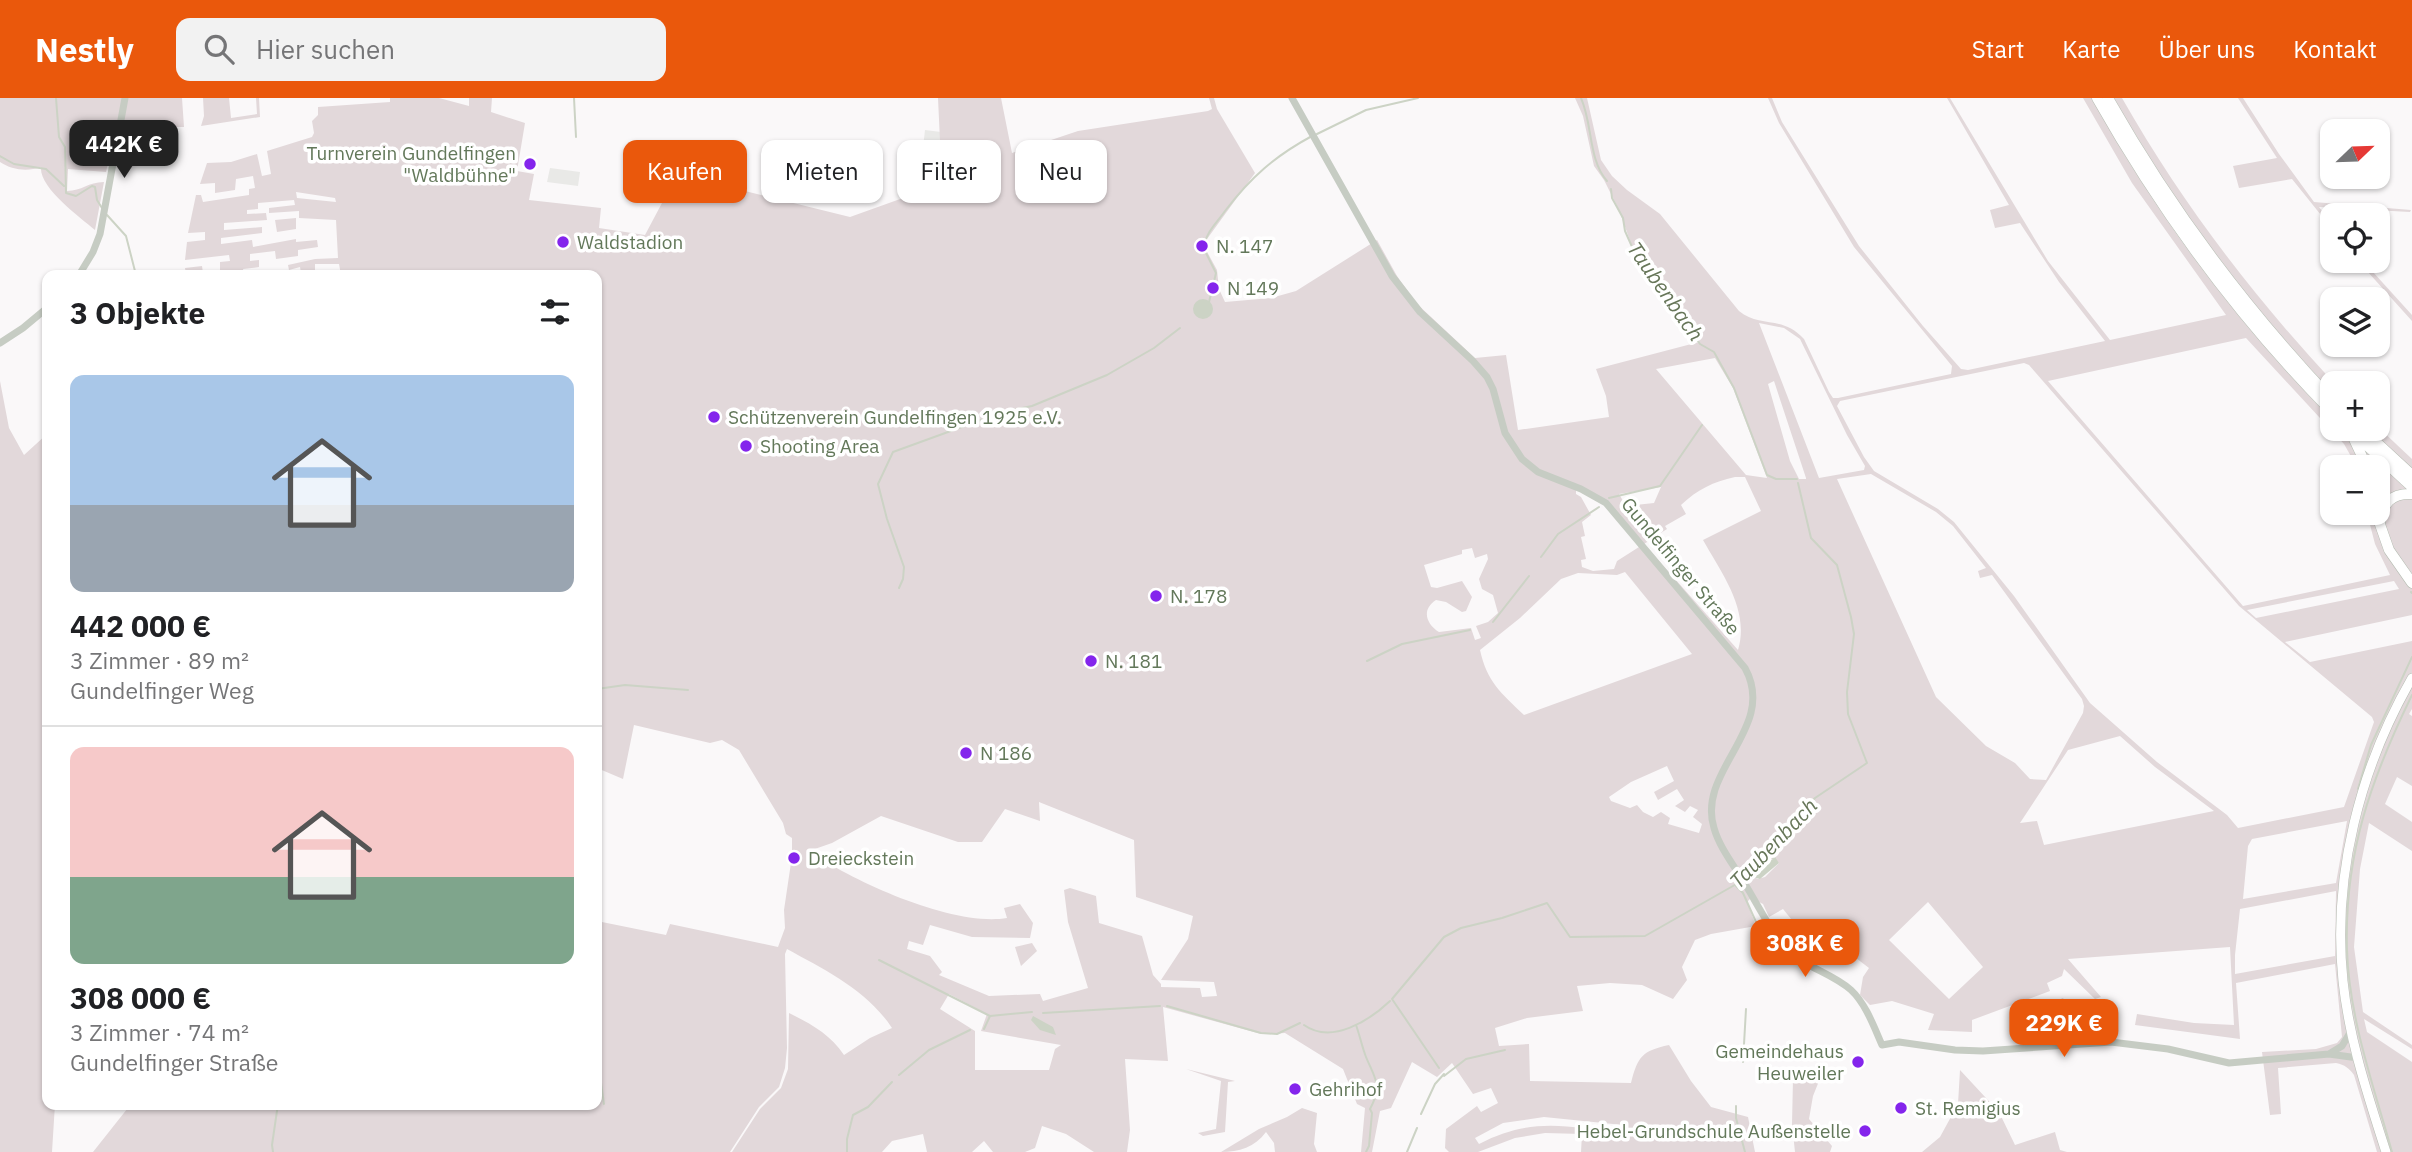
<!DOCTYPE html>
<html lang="de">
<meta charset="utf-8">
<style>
:root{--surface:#fff;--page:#f2f2f2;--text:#202124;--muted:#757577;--line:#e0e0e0;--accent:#ea580c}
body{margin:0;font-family:"IBM Plex Sans",sans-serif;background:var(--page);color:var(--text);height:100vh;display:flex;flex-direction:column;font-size:26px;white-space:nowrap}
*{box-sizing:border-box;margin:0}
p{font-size:23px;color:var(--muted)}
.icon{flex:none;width:38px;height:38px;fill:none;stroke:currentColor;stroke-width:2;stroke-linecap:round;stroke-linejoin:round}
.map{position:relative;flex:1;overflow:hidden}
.details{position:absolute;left:42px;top:172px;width:560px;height:840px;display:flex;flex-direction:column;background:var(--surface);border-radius:14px;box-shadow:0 2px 5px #0004}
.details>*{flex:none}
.guide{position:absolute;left:623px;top:42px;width:665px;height:63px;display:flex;gap:14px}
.needle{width:46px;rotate:67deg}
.tools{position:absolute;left:2320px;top:21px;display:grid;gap:14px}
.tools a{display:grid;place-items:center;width:70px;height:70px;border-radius:14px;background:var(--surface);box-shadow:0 2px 5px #0004;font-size:35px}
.price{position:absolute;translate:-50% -60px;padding:0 16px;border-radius:14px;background:var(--accent);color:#fff;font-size:23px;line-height:46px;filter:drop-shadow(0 2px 4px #0008)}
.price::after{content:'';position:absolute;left:50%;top:42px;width:21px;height:16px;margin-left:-10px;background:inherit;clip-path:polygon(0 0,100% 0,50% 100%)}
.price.active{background:#222;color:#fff}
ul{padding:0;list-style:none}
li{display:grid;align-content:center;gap:14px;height:371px;padding:0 28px}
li+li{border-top:2px solid var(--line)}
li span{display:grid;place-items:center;height:217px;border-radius:14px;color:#555}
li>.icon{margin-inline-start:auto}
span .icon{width:126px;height:126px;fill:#fffc;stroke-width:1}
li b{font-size:30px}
h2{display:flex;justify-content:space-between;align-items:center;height:84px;padding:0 28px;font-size:30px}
.tag{padding:0 24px;border-radius:14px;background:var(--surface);box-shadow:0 2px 5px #0004;font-size:24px;line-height:63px}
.tag.active{background:var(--accent);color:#fff}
header{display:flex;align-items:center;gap:42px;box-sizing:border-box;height:98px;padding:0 35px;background:var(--accent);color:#fff}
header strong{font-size:33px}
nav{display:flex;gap:38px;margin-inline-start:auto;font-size:24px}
.search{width:490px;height:63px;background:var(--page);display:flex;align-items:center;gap:18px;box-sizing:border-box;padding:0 24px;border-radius:14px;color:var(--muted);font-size:26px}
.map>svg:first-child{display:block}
.built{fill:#e9e9e7}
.green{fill:#e2d8da;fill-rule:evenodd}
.water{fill:#ccd3c5}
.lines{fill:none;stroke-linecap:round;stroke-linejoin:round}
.stream{stroke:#ccd3c5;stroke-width:2}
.major-casing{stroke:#b7beb4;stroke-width:10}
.highway-casing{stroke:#b5bcb2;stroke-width:11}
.minor{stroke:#c6ccc3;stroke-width:7}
.major{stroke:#fff;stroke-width:9}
.highway{stroke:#fff;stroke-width:10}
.poi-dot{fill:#8425ec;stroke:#fff;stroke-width:2.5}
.labels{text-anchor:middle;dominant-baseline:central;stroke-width:7;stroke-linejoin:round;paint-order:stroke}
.poi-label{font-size:19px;fill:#63785a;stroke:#fff;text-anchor:start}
.street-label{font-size:19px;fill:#63785a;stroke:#fff}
.water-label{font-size:21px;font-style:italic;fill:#677659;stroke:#fff}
</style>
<header>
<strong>Nestly</strong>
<div class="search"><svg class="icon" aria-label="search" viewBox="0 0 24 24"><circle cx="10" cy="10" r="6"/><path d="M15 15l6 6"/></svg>Hier suchen</div>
<nav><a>Start</a><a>Karte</a><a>Über uns</a><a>Kontakt</a></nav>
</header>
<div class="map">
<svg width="2412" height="1054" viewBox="0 0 2412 1054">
<rect width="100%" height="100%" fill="#faf8f9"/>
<path class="built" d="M925 32 941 34 942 81 919 84Z
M550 70 580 74 578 88 547 84Z"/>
<path class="green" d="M0 0H182L184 29H170L171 51H111L106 74 68 71 67 93C82 93 88 84 104 84L95 132C80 119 39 90 41 69 27 74 12 72 0 64Z
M203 0H229L231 20 257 16 256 0H259L260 19 201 28 204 18Z
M390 0H439L469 8V0H492L491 14 525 25 517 73 534 76 529 102 601 110 599 130 645 137 671 88 685 96 721 87 850 119 942 86 938 0H1001L1012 55 1078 33 1208 13 1212 11 1209 0H1214L1217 11 1255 75 1207 141 1205 150 1217 172 1219 191 1225 204 1271 200 1296 193 1377 142 1397 178 1416 205 1475 260 1506 257 1518 332 1609 319 1606 298 1596 271 1699 244 1680 217 1677 206 1646 172 1647 167 1633 151 1619 112 1604 82 1594 68 1583 18 1575 0H1587L1601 62 1612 78 1627 92 1660 116 1739 213C1759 230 1782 217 1804 241L1829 294 1833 300H1838L1951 276 1952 268 1854 149 1779 25 1768 0H1772L1782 24 1859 148 1923 228 1961 271 1968 272 2105 243 2059 184 2020 125 1995 130 1990 112 2009 107 1947 0H1950L2048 163 2110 242 2226 217 2132 85 2083 0H2092C2156 118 2239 227 2333 323V331H2341C2351 342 2358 355 2365 369H2357L2344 346 2246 240 2048 283 2243 508 2390 477 2375 446 2367 415H2375L2412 490V517L2285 544 2310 564 2412 543V611L2409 616 2412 618V688L2397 679 2385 706 2412 724V753L2369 725 2360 771 2354 849 2363 914 2412 947V951L2364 921 2367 934 2412 964V1054H2377L2354 977C2349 970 2345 967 2336 965L2278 970 2281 1016 2270 1017 2262 954 2316 951 2337 945 2342 939 2335 866 2236 885 2240 941 2135 927 2137 916 2194 925 2234 927 2230 849 2068 861 2101 899 2095 901 2064 871 2062 878 2047 885 2050 893 1972 922V934L1928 932 1934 916 1892 903 1870 907 1860 897 1863 879 1869 870 1852 857 1845 860 1813 839 1796 855 1781 839 1796 827 1783 811 1769 819 1763 806 1751 800 1747 804 1756 828 1711 836 1695 842 1682 869 1687 882 1673 901 1642 887 1610 885 1577 888 1583 913 1527 920 1495 930 1499 948 1529 946 1530 983 1631 985C1638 958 1642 953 1669 947L1691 983 1711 1009 1748 1019 1755 1054H1581L1582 1036 1545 1035 1515 1040 1478 1054H1449L1445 1050 1446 1031 1477 1008 1481 1014 1498 1005 1491 990 1473 996 1452 965 1437 979 1412 964 1391 1010 1380 1013 1372 1054H1361L1365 1010 1357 1006 1343 971 1285 935 1261 936 1163 909 1168 963 1125 961 1130 1032 1127 1054H1094L1066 1036 1042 1028 1035 1050 1025 1054H993L984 1043 972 1054H927L923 1036 892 1043 882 1054H732L760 1011 781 990 788 971 789 915C811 926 830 936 844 957L870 940 892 930C867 892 825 872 787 851L785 856 787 950 785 970 779 989 759 1009 730 1054H93L131 1006H597V823L666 837 670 826 778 849 785 830 784 812 792 758V740L786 736 783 725 739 652 722 642 710 645 634 627 623 681 597 670V177H341L339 166H315V172L301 175 300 169 289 172 288 167 315 161 338 160 336 122 299 120V113L269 115V110L295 107 294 102 258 105V111L247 112V116L266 115 267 122 224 125V132L262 129V135L221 140V146L252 142 253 149 296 141V144L317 142 318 149 298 152V158L276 161 275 153 250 156V163L259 162V169L243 171 244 176 251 177H186L185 170 202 168 203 175 220 173V164L230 163 229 157 185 162 187 144 205 142V134L188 135 196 97H201L203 104 249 97V91L255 90 253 78 236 81 235 92 215 95V85L200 86 207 65 231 64 257 56 262 78 271 76 267 53 312 39 314 35 312 23 318 17V9L390 4ZM296 94 335 100 336 104 297 100ZM1759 225 1784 230 1800 241 1847 337 1865 368 1864 372 1819 380ZM1715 260 1733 290 1767 380 1746 377 1656 271ZM2024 265 2029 267 2239 508 2372 619 2374 624 2344 709 2238 730 2227 717 2157 664 2090 605 2014 498 1954 424 1938 411 1874 373 1864 359 1837 308 1840 303ZM1774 283 1806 380V381H1799L1790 363 1768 286ZM1871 376 1936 414 1953 428 1986 470 1978 473 1980 480 1992 477 2082 601 2084 608 2083 615 2046 682 2030 681 2015 665 1986 648 1936 599 1837 381ZM1735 379H1745L1761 413 1703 442C1722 476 1750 512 1738 552L1644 446 1667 431 1665 428 1686 416 1681 407C1698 391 1713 384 1735 379ZM1661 389 1654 405 1626 408 1619 396ZM1576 391 1605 407 1639 449 1617 463 1614 471 1593 473 1582 469 1581 462 1586 461 1581 439 1585 438 1582 424 1591 417 1581 399 1576 396ZM1472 450 1475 460 1487 456 1488 461 1479 481 1482 491 1493 497 1498 515 1488 524 1476 528 1481 540 1475 542 1471 530 1439 534C1425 525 1422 511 1436 502L1446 504 1462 514 1466 513 1472 499 1462 483 1437 490 1431 489 1424 467 1462 456V452ZM1625 474 1692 556 1524 617C1501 595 1487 584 1480 552L1520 520 1561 481 1578 475 1617 477ZM2394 483 2399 491 2256 520 2247 512ZM2120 638 2155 669 2214 713 2044 747 2037 723 2020 725 2068 652ZM1667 668 1674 683 1654 694 1658 702 1677 691 1684 702 1675 708 1685 714 1690 708 1698 712 1693 719 1702 726 1699 735 1668 726 1670 720 1661 714 1653 719 1643 714 1637 707 1630 710 1611 703 1609 699 1631 684ZM1039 704 1134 742 1136 799 1193 818 1188 841 1161 882 1214 884 1217 898 1202 899 1200 890 1161 889V886L1153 877 1142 838 1099 825 1096 798 1070 790 1064 792 1068 824 1088 890 1043 903 1040 896 989 898 939 877 942 874 930 858 907 851 909 843 923 847 930 827 972 839 1030 840 1033 825 1020 806 1004 810 1007 820C953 829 854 784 809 753L832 745 881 718 958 744H982L1005 711 1040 723ZM2347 723 2336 785 2243 801 2248 748 2252 741ZM1773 760 1779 765 1765 779 1758 781 1754 779ZM2336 793 2335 858 2235 876V857L2240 811ZM1928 804 1983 869 1949 901 1889 842ZM949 896 987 916 981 933 1061 947 1055 951 1049 972H975V933L940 911ZM1544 1019 1623 1027 1621 1035C1566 1028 1530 1019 1479 1046L1475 1040 1503 1025Z
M2114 0H2122C2181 104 2253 198 2334 285L2333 295C2248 206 2175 107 2114 0Z
M2238 0H2243L2279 56 2314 104 2411 112 2410 114 2319 109 2333 127V132L2292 81 2239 90 2233 68 2277 60Z
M296 120V131L277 134 275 122Z
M2358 163H2363L2412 217V223Z
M0 283 9 330 24 357 47 336V1006H55L52 1054H0Z
M2378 329 2412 361V371L2369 331Z
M2362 350 2409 393 2405 394 2379 415 2378 369H2370Z
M2412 400V480C2396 458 2371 425 2394 401Z
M1032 845 1037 853 1021 868 1015 849Z
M2063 900 2071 913 2087 905V921L2054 926 2045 908Z
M1186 971 1235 983 1228 984 1225 1034 1203 1038 1198 1035 1216 1031 1221 983Z
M1817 971 1821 978 1813 998 1809 1021 1832 1048 1830 1054H1795L1792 1026 1793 981Z
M1960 972 1999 1014 2015 1047 2055 1034 2060 1052 2067 1054H1922L1940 1039 1958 1006Z
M1302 1010 1317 1015 1314 1046 1317 1054H1275L1274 1045 1266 1034C1255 1049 1239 1054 1221 1054L1259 1031 1287 1019Z"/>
<path class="water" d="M1193 211a10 10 0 1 1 20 0a10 10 0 1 1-20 0Z
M1775 759 1779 765 1760 781 1752 779Z
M1033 918 1053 929 1056 937 1040 932 1031 922Z"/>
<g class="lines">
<path class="stream" d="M56 0 59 39 65 49 66 95 76 98 92 88 95 89 97 102 102 110
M574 0 576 39
M1581 0C1593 27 1588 61 1607 83
M1317 36 1366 12 1418 0
M0 58 14 66 46 71 64 88
M1611 91 1612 100 1623 120 1625 133 1633 151 1676 201 1688 229 1700 246 1714 254 1734 290 1767 377 1776 381H1797
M107 117 126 138 136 177
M1209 204 1216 175 1203 149C1208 132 1215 127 1225 113 1251 79 1275 58 1312 38
M1609 400 1660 388 1702 327
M1541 459 1558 436 1599 409
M899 490 903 481 904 469 887 421 878 386 893 354 1003 314 1032 308 1107 277 1154 250 1180 230
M2411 494 2412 495
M1493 524 1529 478
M1367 563 1402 546 1470 532
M597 591 625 587 688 592
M2358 691 2371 647 2412 559
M1771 751 1773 760
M1745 780 1815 700 1867 665 1848 616 1847 594 1854 536 1851 519 1837 467 1811 440 1798 385
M1736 788 1743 795 1756 824H1759L1771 844 1767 849
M879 862 990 918
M1167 908 1261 935 1277 936 1300 925
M1043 915 1160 908
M1304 927C1332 947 1370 922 1390 903
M1356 927C1360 938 1362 949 1366 959 1375 981 1383 987 1370 1011L1372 1015 1369 1048 1366 1054
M984 931 990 918 1032 914
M1743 964 1746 911
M597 965 600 967
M1439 970 1392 901 1444 839 1461 830 1502 820 1547 805 1570 839 1645 838 1740 784
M899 977 929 952 970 932
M600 978 604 1006
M1444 978 1466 961 1505 952
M1736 1008V1020L1745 1054
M1421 1016 1435 986 1444 976
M273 1054 272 1047 278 1006
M847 1054V1041L853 1017 868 1009 892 984
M1407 1054 1417 1030
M2392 1054C2374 989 2349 920 2347 852 2344 756 2371 681 2412 597"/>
<g class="major-casing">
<path id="major" d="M2386 1054C2368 998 2349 941 2343 883 2332 778 2360 670 2412 580"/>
</g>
<g class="highway-casing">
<path id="highway" d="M2097 0C2162 115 2239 220 2333 315
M2108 0C2170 110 2246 211 2333 303
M2349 331 2412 389
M2362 331 2412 377
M2352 337 2367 369
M2376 415 2389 452 2412 485
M2380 425C2383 405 2391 395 2412 396"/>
</g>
<path class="minor" d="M1292 0 1392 178 1420 214 1473 263 1487 279 1493 291 1505 335 1522 361 1538 374 1581 391 1606 405 1745 570C1778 630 1696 672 1714 730 1719 748 1732 765 1742 781 1757 805 1769 831 1788 852 1806 870 1832 875 1851 892 1866 906 1874 929 1882 947L1899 944 1955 952 1983 953 2111 944 2168 951 2229 965 2329 956 2358 960
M79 177 93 154 100 136 125 0
M0 245 23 230 47 210
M2329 956 2342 948 2351 933"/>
<use href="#major" class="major"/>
<use href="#highway" class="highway"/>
</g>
<g class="poi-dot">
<circle cx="530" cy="66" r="7"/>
<circle cx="563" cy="144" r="7"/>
<circle cx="1202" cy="148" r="7"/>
<circle cx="1213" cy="190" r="7"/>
<circle cx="714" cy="319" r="7"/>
<circle cx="746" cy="348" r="7"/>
<circle cx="1156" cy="498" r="7"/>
<circle cx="1091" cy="563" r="7"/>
<circle cx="966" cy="655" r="7"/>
<circle cx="794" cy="760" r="7"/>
<circle cx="1858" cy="964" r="7"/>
<circle cx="1295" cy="991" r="7"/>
<circle cx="1901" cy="1010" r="7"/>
<circle cx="1865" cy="1033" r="7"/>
</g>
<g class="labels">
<g class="poi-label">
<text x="516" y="55" text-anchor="end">Turnverein Gundelfingen<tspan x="516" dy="22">"Waldbühne"</tspan></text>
<text x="577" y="144">Waldstadion</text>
<text x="1216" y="148">N. 147</text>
<text x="1227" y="190">N 149</text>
<text x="728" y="319">Schützenverein Gundelfingen 1925 e.V.</text>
<text x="760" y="348">Shooting Area</text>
<text x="1170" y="498">N. 178</text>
<text x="1105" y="563">N. 181</text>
<text x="980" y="655">N 186</text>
<text x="808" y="760">Dreieckstein</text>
<text x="1844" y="953" text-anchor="end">Gemeindehaus<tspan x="1844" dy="22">Heuweiler</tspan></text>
<text x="1309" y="991">Gehrihof</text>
<text x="1915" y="1010">St. Remigius</text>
<text x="1851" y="1033" text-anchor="end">Hebel-Grundschule Außenstelle</text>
</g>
<g class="street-label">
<text transform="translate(1681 468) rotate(50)">Gundelfinger Straße</text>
</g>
<g class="water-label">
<text transform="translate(1666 193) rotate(55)">Taubenbach</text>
<text transform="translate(1773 745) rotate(-46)">Taubenbach</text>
</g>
</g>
</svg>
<div class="tools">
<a><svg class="needle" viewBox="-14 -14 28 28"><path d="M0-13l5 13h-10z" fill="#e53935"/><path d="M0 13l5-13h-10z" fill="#757577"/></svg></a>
<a><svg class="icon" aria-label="locate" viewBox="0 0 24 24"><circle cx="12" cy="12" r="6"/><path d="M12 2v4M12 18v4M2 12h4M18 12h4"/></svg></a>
<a><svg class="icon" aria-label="layers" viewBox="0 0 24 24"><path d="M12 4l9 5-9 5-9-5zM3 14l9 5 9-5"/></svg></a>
<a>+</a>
<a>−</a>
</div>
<b class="price active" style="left:124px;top:82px">442K €</b>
<b class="price" style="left:1805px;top:881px">308K €</b>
<b class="price" style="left:2064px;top:961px">229K €</b>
<div class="guide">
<a class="tag active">Kaufen</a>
<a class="tag">Mieten</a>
<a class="tag">Filter</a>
<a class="tag">Neu</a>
</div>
<section class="details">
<h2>3 Objekte<svg class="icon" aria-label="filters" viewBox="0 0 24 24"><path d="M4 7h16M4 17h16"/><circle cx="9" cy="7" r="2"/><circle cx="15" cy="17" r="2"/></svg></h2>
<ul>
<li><span style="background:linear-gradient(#a9c7e8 60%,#9aa5b1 0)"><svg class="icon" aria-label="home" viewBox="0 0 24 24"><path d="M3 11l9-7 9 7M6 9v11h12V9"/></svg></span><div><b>442 000 €</b><p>3 Zimmer · 89 m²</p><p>Gundelfinger Weg</p></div></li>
<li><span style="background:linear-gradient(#f6c9c9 60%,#7fa58c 0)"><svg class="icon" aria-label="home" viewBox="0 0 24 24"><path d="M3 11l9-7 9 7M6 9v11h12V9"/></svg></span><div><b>308 000 €</b><p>3 Zimmer · 74 m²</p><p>Gundelfinger Straße</p></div></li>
</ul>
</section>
</div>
